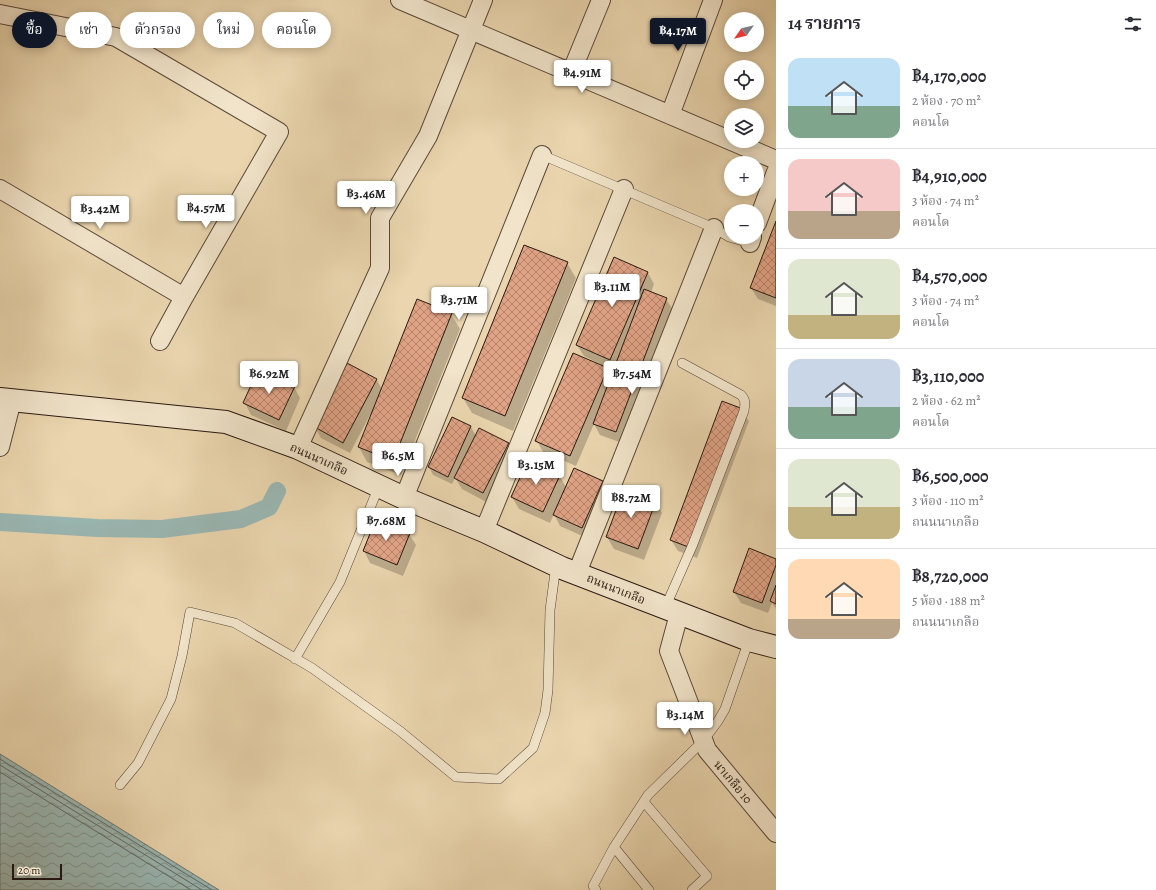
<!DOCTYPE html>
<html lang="th">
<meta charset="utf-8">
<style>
:root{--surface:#fff;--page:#f2f2f3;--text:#2b2b33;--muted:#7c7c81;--line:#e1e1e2;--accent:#111827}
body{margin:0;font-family:Alegreya,"Noto Serif Thai",serif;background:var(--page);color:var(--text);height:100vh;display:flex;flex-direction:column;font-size:15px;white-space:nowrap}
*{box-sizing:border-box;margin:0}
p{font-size:13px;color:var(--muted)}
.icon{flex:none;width:22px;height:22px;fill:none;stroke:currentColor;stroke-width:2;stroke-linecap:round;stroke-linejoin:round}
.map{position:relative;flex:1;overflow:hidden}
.sheet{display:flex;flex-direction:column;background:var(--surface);width:380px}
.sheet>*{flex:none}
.guide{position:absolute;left:12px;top:12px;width:380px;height:36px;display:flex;gap:8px}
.needle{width:26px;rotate:236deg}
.buttons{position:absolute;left:724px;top:12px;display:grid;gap:8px}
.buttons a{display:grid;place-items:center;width:40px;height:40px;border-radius:50%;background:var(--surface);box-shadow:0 2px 10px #0003;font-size:20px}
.scale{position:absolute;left:12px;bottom:10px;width:50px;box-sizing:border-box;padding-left:4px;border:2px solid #291911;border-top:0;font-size:11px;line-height:14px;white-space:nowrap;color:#291911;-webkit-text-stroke:3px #f1e4ca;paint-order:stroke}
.price{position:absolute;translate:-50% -34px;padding:0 9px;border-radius:4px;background:#fff;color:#222;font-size:13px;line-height:26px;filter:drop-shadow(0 1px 2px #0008)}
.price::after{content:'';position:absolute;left:50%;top:24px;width:12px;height:9px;margin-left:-6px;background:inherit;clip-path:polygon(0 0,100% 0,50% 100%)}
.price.current{background:var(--accent);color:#fff}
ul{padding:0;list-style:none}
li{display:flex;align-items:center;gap:12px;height:100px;padding:0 12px}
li+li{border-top:1px solid var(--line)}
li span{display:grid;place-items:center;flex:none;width:112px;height:80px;border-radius:12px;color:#555}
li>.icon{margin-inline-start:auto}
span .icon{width:48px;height:48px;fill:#fffc;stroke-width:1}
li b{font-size:17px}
h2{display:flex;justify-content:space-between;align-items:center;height:48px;padding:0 12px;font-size:17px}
.tag{padding:0 14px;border-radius:18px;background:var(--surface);box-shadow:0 2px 10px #0003;font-size:14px;line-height:36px}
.tag.current{background:var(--accent);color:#fff}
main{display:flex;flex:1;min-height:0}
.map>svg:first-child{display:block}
.water{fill:url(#water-waves);stroke:#6d7872}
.shadow{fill:#0003;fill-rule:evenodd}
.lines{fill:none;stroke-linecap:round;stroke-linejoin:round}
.shore{stroke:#626862;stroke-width:1}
.canal{stroke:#9ab7b3;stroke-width:18}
.building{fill:url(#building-cross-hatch);stroke:#291911}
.lane-casing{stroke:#594838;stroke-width:10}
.street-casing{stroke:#594838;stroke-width:20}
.secondary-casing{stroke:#291911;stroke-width:24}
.lane{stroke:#f1e4ca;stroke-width:9}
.street{stroke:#f1e4ca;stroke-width:18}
.secondary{stroke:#f1e4ca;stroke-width:22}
.labels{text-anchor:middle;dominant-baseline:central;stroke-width:3;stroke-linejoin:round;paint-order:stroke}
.street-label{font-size:12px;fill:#291911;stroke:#f1e4ca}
</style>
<main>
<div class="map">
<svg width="776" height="890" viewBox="0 0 776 890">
<defs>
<pattern id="water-waves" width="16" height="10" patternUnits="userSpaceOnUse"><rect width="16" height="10" fill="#9ab7b3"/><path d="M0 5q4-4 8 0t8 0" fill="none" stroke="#7e9490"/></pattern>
<pattern id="building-cross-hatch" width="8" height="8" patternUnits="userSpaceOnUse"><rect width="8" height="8" fill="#e0a385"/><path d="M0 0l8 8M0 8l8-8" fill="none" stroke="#b6846b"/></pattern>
</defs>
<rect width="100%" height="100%" fill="#ead5ae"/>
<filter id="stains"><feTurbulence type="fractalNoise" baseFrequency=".005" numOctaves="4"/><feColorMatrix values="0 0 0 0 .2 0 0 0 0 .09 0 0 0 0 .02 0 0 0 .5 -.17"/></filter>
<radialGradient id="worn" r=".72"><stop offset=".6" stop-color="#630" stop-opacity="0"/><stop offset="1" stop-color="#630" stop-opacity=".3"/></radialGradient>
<path class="water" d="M0 754 219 890H0Z"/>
<path class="shadow" d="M776 224V306L758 299 751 288Z
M615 259 648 273 654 284 651 293 666 299 673 310 622 443 600 435 594 424 576 466 543 452 537 441 600 364 584 356 577 345ZM606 366 614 370 612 377Z
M567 263 576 278 513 431 472 413 463 398Z
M451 314 460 329 401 475 367 462 359 447 371 416 370 415 350 453 321 438 314 426 376 379 382 389Z
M294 387 300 398 286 431 251 415 245 403Z
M742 410 749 421 697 558 678 551 671 540Z
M452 418 471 427 476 436 508 444 514 455 490 504 462 489 455 478 452 484 433 475 429 467Z
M574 469 603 482 609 493 589 539 560 526 554 514 550 523 519 509 512 497 559 475 566 487Z
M655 501 662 513 644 560 614 549 607 537Z
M376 520 409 534 416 545 403 576 370 563 364 551Z
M776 560V609L772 603 768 613 741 603 734 592Z"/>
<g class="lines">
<path class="shore" d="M0 759 212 890
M0 765 202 890
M0 772 191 890"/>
<path class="canal" d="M0 522 97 528 162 529 241 519 269 507 277 491"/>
</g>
<path class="building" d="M776 221V298L750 288Z
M524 245 568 262 505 416 462 398Z
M614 257 648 272 610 360 576 345Z
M644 289 667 298 616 432 593 424Z
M417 299 452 313 393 461 358 447Z
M573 353 608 368 570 456 535 441Z
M347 363 377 379 343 443 313 426Z
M258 370 295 386 279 420 243 403Z
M722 401 743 409 691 548 670 540Z
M452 417 471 426 448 477 428 467Z
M479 428 509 443 483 493 454 478Z
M528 460 560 475 543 512 511 497Z
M574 468 603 481 582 528 553 515Z
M624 489 656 501 638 549 606 537Z
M376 519 410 533 397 565 363 551Z
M749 548 776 559V565L762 603 733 592Z
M776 585V604L770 601Z"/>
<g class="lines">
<g class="lane-casing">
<path id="lane" d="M542 155 714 228 729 237 750 243
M665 608 693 544 744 411C745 404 746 400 741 395L682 363
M295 659 340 582 379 486
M120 785 138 763 171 699 182 656 190 612 235 623 312 668 400 731 456 777 499 779 533 748 545 713 548 690 550 610 556 565
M644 802 707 876 692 890
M614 847 649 890
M596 890 593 886 614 847 648 795 703 741 718 721 725 709 749 640"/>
</g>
<g class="street-casing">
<path id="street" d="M400 0 776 160
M0 14 116 37 279 132 184 297 160 341
M571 73 601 0
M670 115 713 0
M0 189 184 297
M757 223 776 172
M750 243 752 237
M0 447 12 400
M298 448 380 268V218L428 136 483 0
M404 498 542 155
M484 531 624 189
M577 573 714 228
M679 614 669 651 707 750 776 833"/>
</g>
<g class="secondary-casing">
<path id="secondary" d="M0 399 226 422 298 448 404 498 484 531 562 568 749 640 776 647"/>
</g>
<use href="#lane" class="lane"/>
<use href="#street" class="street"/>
<use href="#secondary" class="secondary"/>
</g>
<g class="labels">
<g class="street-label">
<text transform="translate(319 459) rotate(24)">ถนนนาเกลือ</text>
<text transform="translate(616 589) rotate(22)">ถนนนาเกลือ</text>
<text transform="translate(733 782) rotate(50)">นาเกลือ 10</text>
</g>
</g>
<rect width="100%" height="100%" filter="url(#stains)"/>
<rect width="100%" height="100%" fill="url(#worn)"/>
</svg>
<div class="buttons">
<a><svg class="needle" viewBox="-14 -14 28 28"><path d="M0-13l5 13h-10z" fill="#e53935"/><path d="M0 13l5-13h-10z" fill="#7c7c81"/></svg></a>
<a><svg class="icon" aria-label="locate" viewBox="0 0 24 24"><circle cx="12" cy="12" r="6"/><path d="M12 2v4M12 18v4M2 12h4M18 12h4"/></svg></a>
<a><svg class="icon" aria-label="layers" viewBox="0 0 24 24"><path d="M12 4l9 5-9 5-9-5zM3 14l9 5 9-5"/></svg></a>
<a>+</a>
<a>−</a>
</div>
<div class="scale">20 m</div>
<b class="price current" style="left:678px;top:52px">฿4.17M</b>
<b class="price" style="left:582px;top:94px">฿4.91M</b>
<b class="price" style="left:366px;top:215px">฿3.46M</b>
<b class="price" style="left:206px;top:229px">฿4.57M</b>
<b class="price" style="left:100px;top:230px">฿3.42M</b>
<b class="price" style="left:612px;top:308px">฿3.11M</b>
<b class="price" style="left:459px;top:321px">฿3.71M</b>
<b class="price" style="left:269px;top:395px">฿6.92M</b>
<b class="price" style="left:632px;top:395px">฿7.54M</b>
<b class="price" style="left:398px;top:477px">฿6.5M</b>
<b class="price" style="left:536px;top:486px">฿3.15M</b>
<b class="price" style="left:631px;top:519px">฿8.72M</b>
<b class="price" style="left:386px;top:542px">฿7.68M</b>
<b class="price" style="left:685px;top:736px">฿3.14M</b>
<div class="guide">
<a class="tag current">ซื้อ</a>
<a class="tag">เช่า</a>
<a class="tag">ตัวกรอง</a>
<a class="tag">ใหม่</a>
<a class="tag">คอนโด</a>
</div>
</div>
<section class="sheet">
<h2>14 รายการ<svg class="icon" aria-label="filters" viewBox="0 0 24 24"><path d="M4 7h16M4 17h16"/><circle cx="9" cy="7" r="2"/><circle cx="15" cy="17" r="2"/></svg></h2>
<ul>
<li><span style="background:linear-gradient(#bfe0f5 60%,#7fa58c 0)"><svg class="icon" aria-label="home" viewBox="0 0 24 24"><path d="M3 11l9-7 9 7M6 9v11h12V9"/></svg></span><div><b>฿4,170,000</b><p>2 ห้อง · 70 m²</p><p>คอนโด</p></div></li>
<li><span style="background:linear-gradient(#f6c9c9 65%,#b9a48a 0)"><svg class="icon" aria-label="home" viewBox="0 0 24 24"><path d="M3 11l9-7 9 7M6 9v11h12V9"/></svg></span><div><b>฿4,910,000</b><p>3 ห้อง · 74 m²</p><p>คอนโด</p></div></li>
<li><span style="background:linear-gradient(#dfe7d0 70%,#c2b280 0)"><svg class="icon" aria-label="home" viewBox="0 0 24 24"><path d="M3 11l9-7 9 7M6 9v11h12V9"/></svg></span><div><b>฿4,570,000</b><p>3 ห้อง · 74 m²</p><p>คอนโด</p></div></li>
<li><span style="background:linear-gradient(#c9d6e8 60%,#7fa58c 0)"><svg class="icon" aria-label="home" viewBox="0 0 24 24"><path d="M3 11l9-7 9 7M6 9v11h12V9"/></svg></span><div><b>฿3,110,000</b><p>2 ห้อง · 62 m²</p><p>คอนโด</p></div></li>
<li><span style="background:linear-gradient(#dfe7d0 60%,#c2b280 0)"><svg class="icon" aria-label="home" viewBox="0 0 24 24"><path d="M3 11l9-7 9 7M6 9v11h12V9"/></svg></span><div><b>฿6,500,000</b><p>3 ห้อง · 110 m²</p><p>ถนนนาเกลือ</p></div></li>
<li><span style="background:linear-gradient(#ffd9b3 75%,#b9a48a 0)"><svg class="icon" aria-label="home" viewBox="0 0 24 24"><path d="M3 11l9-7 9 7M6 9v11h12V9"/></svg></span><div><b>฿8,720,000</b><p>5 ห้อง · 188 m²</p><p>ถนนนาเกลือ</p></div></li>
</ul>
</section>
</main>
